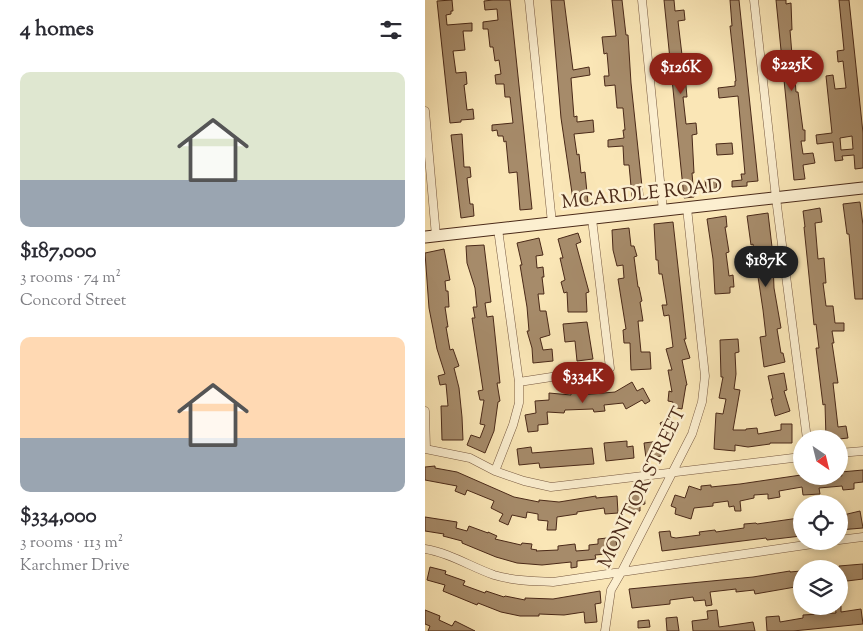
<!DOCTYPE html>
<meta charset="utf-8">
<style>
:root{--surface:#fff;--page:#f2f2f3;--text:#2b2b33;--muted:#7c7c81;--accent:#8f2418}
body{margin:0;font-family:"Sorts Mill Goudy",serif;background:var(--page);color:var(--text);height:100vh;display:flex;flex-direction:column;font-size:19px;white-space:nowrap}
*{box-sizing:border-box;margin:0}
p{font-size:16px;color:var(--muted)}
.icon{flex:none;width:28px;height:28px;fill:none;stroke:currentColor;stroke-width:2;stroke-linecap:round;stroke-linejoin:round}
.map{position:relative;flex:1;overflow:hidden}
.side{display:flex;flex-direction:column;background:var(--surface);width:425px}
.side>*{flex:none}
.needle{width:32px;rotate:145deg}
.fabs{position:absolute;left:368px;top:430px;display:grid;gap:10px}
.fabs a{display:grid;place-items:center;width:55px;height:55px;border-radius:50%;background:var(--surface);box-shadow:0 2px 8px #0003;font-size:25px}
.price{position:absolute;translate:-50% -42px;padding:0 11px;border-radius:18px;background:var(--accent);color:#fff;font-size:16px;line-height:32px;filter:drop-shadow(0 1px 2px #0008)}
.price::after{content:'';position:absolute;left:50%;top:30px;width:15px;height:11px;margin-left:-8px;background:inherit;clip-path:polygon(0 0,100% 0,50% 100%)}
.price.on{background:#222;color:#fff}
ul{padding:0;list-style:none}
li{display:grid;align-content:center;gap:10px;height:265px;padding:0 20px}
li span{display:grid;place-items:center;height:155px;border-radius:10px;color:#555}
li>.icon{margin-inline-start:auto}
span .icon{width:90px;height:90px;fill:#fffc;stroke-width:1}
li b{font-size:21px}
h2{display:flex;justify-content:space-between;align-items:center;height:60px;padding:0 20px;font-size:21px}
main{display:flex;flex:1;min-height:0}
.map>svg:first-child{display:block}
.building{fill:#a68b6a;stroke:#4a2918;fill-rule:evenodd}
.lines{fill:none;stroke-linecap:round;stroke-linejoin:round}
.street-casing{stroke:#765840;stroke-width:9}
.secondary-casing{stroke:#4a2918;stroke-width:13}
.street{stroke:#fcefd0;stroke-width:8}
.secondary{stroke:#fcefd0;stroke-width:11}
.labels{text-anchor:middle;dominant-baseline:central;stroke-width:5;stroke-linejoin:round;paint-order:stroke}
.street-label{font-size:19px;fill:#4a2918;stroke:#fcefd0}
</style>
<main>
<section class="side">
<h2>4 homes<svg class="icon" aria-label="filters" viewBox="0 0 24 24"><path d="M4 7h16M4 17h16"/><circle cx="9" cy="7" r="2"/><circle cx="15" cy="17" r="2"/></svg></h2>
<ul>
<li><span style="background:linear-gradient(#dfe7d0 70%,#9aa5b1 0)"><svg class="icon" aria-label="home" viewBox="0 0 24 24"><path d="M3 11l9-7 9 7M6 9v11h12V9"/></svg></span><div><b>$187,000</b><p>3 rooms · 74 m²</p><p>Concord Street</p></div></li>
<li><span style="background:linear-gradient(#ffd9b3 65%,#9aa5b1 0)"><svg class="icon" aria-label="home" viewBox="0 0 24 24"><path d="M3 11l9-7 9 7M6 9v11h12V9"/></svg></span><div><b>$334,000</b><p>3 rooms · 113 m²</p><p>Karchmer Drive</p></div></li>
</ul>
</section>
<div class="map">
<svg width="438" height="631" viewBox="0 0 438 631">
<rect width="100%" height="100%" fill="#fae6b6"/>
<filter id="stains"><feTurbulence type="fractalNoise" baseFrequency=".004" numOctaves="4"/><feColorMatrix values="0 0 0 0 .2 0 0 0 0 .09 0 0 0 0 .02 0 0 0 .5 -.17"/></filter>
<radialGradient id="worn" r=".72"><stop offset=".6" stop-color="#630" stop-opacity="0"/><stop offset="1" stop-color="#630" stop-opacity=".3"/></radialGradient>
<path class="building" d="M27 0 28 11H26V14L21 15 22 25 47 23V31H38L40 50 28 51 31 73 41 72 42 84 39 85 42 110 48 109 49 119 36 120V122L25 123 12 1Z
M68 0H85L107 209 95 210 92 172 84 173 81 141 79 142 78 136H73L72 130 67 131V125L88 123 85 97H80L79 84H71L70 75 76 74 74 60 70 61 68 47H65L63 29H58V22L73 20 72 9 60 10 59 1Z
M126 0H139L148 70 164 67 165 75 146 78 149 117 152 116V122L168 120 169 132 149 134 152 155 154 154 156 173 160 172 163 203 146 204 147 193 136 118Z
M187 0H197L201 35H203L206 83 218 196 207 197 204 165H199L198 146 183 147V140L199 138 198 130H200L198 108H192L190 85 180 86 179 76H184L182 53 179 54 177 37 191 36Z
M239 0H249L250 11 259 10 260 20 253 21 257 55H258V58L276 56 277 62 259 64 262 97H258L261 124 271 123 272 134 267 135 269 173H267L269 197 259 198Z
M305 0H314L333 181 322 182V186L307 187V181L317 180 316 174H320L313 96 294 98 293 88 310 86V81H311L305 26H307Z
M351 0H361V4L366 3 367 30H365L367 55 369 65H373L375 79H370L371 92H373L378 130H380V141H376L378 154 388 153 390 163 378 165 380 179 369 180Z
M414 0H424L438 133V168L430 169 429 155 417 156 418 160 410 161 408 142 392 144 391 135 407 133 401 76 408 75 410 89 421 88 418 61 413 62 412 51 419 50ZM427 136 428 149 416 150 415 138Z
M37 134 39 167H45L46 177 42 178 45 204H48L49 216 36 218 26 135Z
M307 143 308 154 292 155 291 144Z
M291 179 292 188 281 189 280 180Z
M435 202 438 225V299H430L424 234H422L418 204Z
M395 208 397 222 390 223 393 259 399 258 401 283H398L401 306H408L410 323H419V331H407L409 343H407L413 383H408L413 427 421 426 423 438 414 439H401L400 404 398 405 391 348H394L391 324 389 325 379 227H380L378 211Z
M343 213 347 247 340 248 342 264 348 263 349 288 356 328 352 329 356 353H358L360 362 339 367 335 337 341 336 338 310 332 270H330L328 244 326 245 322 216Z
M301 216 302 227H300L304 252 301 253 304 276 308 275 309 287H305V293L290 294 288 259 282 219Z
M248 222 261 339H259L265 358 257 360 262 385H261L257 409 247 407 248 402 243 401 244 391 247 392 243 370H247L241 349 248 347 244 315 239 316 237 305H242L237 274H234L233 260H231L229 224Z
M204 228 206 246H209L212 256 209 257 213 287H214L217 301 215 302 218 321H213L216 352H225L226 369 206 370 205 343H199L198 330 201 329 193 279 199 278 198 265 192 266 188 250 187 230Z
M153 233 156 242 151 244 164 292 161 293 162 312H143L142 292 139 293 136 282 140 280 135 258H138L133 239Z
M114 238 118 255 111 256 112 268 118 267 119 277H117L119 294H113L115 311H121L125 335 115 338 118 350 127 349 128 361 108 363 107 348 102 331H104L102 307 95 265H97L92 243Z
M59 245 66 302 60 303 62 317 68 316 75 383H72L75 401 73 402 69 431 60 453 42 445 46 435 55 438 60 425 55 424 59 400H55L53 391 58 390 47 318H50L48 307H52L50 288 42 263 41 246Z
M19 249 25 280 20 281 21 291H23L24 307H20L23 327H21L25 350 28 349 34 366 29 368 34 388 37 417 38 440H17L16 406H23L21 384 15 385 13 376 20 374 12 349 4 308 0 253Z
M162 322 168 359 152 361 150 341 140 342 138 324Z
M313 339 314 352 310 353 311 374 309 389 315 390 308 430H321V429L332 428 333 434 356 430V424H367V443H345V444L323 447 310 445V451L289 449 291 413 298 414 301 399 294 398 298 377H296L295 340Z
M359 373 362 390 359 391 365 411 350 416 346 399H348L343 376Z
M207 382 212 391 218 388 225 401 220 404 217 400 201 409 198 403 179 405 180 411 169 412 168 409 140 410 139 413 122 412 123 424 113 425V431L103 432 100 415 111 413 110 401 124 400V393L146 395V393H156V395L190 392Z
M246 418 252 433 242 438 235 423Z
M202 441V447L208 446 209 458 181 461 179 443Z
M235 441 237 456 221 458 219 443Z
M106 447 107 453 167 448 169 464 115 468 114 463 94 465 92 449Z
M10 466V468L32 472 89 497 114 502V500L134 502 171 496V498L192 496 193 513 180 514 179 508 152 512V514L132 517 131 530H122L123 521 113 520V514L102 512 101 518 87 515 83 525 74 521 78 514 66 508 69 501 42 490 40 495 30 491 32 486 0 480V467Z
M438 470V482L429 483V489L418 490 417 486 394 488 395 494 378 495 377 487 354 491 355 497 343 499V494L329 495V498L315 501 316 511H310L309 506 304 507 303 501 288 503V506L269 508 266 519 250 514 251 508 246 506 250 495 260 498 264 486 276 490V486L286 485V487L315 484 376 475 417 476 416 472Z
M219 493 220 504 215 505V511L204 512 203 494Z
M435 511 438 528 414 530V516Z
M0 517 32 522 31 528 42 531 44 526 63 533V532L72 536 70 539 96 545 97 543 107 544 106 549 112 550 111 551 133 550V546L150 544 151 551 164 550V545L173 544V539L191 537 192 553 170 555 171 559 152 561V567L146 568V562L117 565 92 563 71 557 37 543V541L18 536 19 534 0 531Z
M374 518 376 536 342 540 341 538 237 551 234 532 245 531 246 537 251 538 275 535 274 532 290 530 291 532 319 528V524L331 523 332 524Z
M438 564V579L414 582V566Z
M5 567 21 571 20 574 40 581 38 585 60 593 61 591 79 597 80 596 100 600V598L128 599 175 591 176 603 170 604 172 622 160 623 159 612 139 615 114 614V616H95L76 612 53 603 52 605 18 591 20 585 2 580Z
M365 571V572L376 571V586L330 594 329 590 311 592V589L285 592 287 605 281 606 280 600 269 601 268 597 245 600V604L207 608 204 589 328 577Z
M410 606H416V612L436 609 438 624 368 631H342L341 617 354 616 355 622 378 618V615L411 613Z
M0 610 15 616 14 620 27 626 30 621 50 631H3L5 626 0 624Z
M292 610 294 627 328 622 330 631H268L267 621 283 619 282 611Z
M252 617 254 631H242L241 618Z
M224 620 225 627 213 628V621Z"/>
<g class="lines">
<g class="street-casing">
<path id="street" d="M104 0 127 223
M217 0 238 211
M329 0 351 198 382 439
M0 111 11 236
M94 382 185 368 167 219
M0 411 1 449
M0 449 45 458 70 471 99 481 126 487 376 457
M414 453 438 451
M70 471 88 425 94 403V382L73 229
M414 540 438 537
M0 549C25 553 46 567 69 575 88 581 109 581 128 582L408 541
M180 631 186 590 197 571 267 434 277 402 280 376 262 208"/>
</g>
<g class="secondary-casing">
<path id="secondary" d="M0 237 438 188"/>
</g>
<use href="#street" class="street"/>
<use href="#secondary" class="secondary"/>
</g>
<g class="labels">
<g class="street-label">
<text transform="translate(217 195) rotate(-6)">MCARDLE ROAD</text>
<text transform="translate(218 488) rotate(-64)">MONITOR STREET</text>
</g>
</g>
<rect width="100%" height="100%" filter="url(#stains)"/>
<rect width="100%" height="100%" fill="url(#worn)"/>
</svg>
<div class="fabs">
<a><svg class="needle" viewBox="-14 -14 28 28"><path d="M0-13l5 13h-10z" fill="#e53935"/><path d="M0 13l5-13h-10z" fill="#7c7c81"/></svg></a>
<a><svg class="icon" aria-label="locate" viewBox="0 0 24 24"><circle cx="12" cy="12" r="6"/><path d="M12 2v4M12 18v4M2 12h4M18 12h4"/></svg></a>
<a><svg class="icon" aria-label="layers" viewBox="0 0 24 24"><path d="M12 4l9 5-9 5-9-5zM3 14l9 5 9-5"/></svg></a>
</div>
<b class="price" style="left:367px;top:92px">$225K</b>
<b class="price" style="left:256px;top:95px">$126K</b>
<b class="price on" style="left:341px;top:288px">$187K</b>
<b class="price" style="left:158px;top:404px">$334K</b>
</div>
</main>
